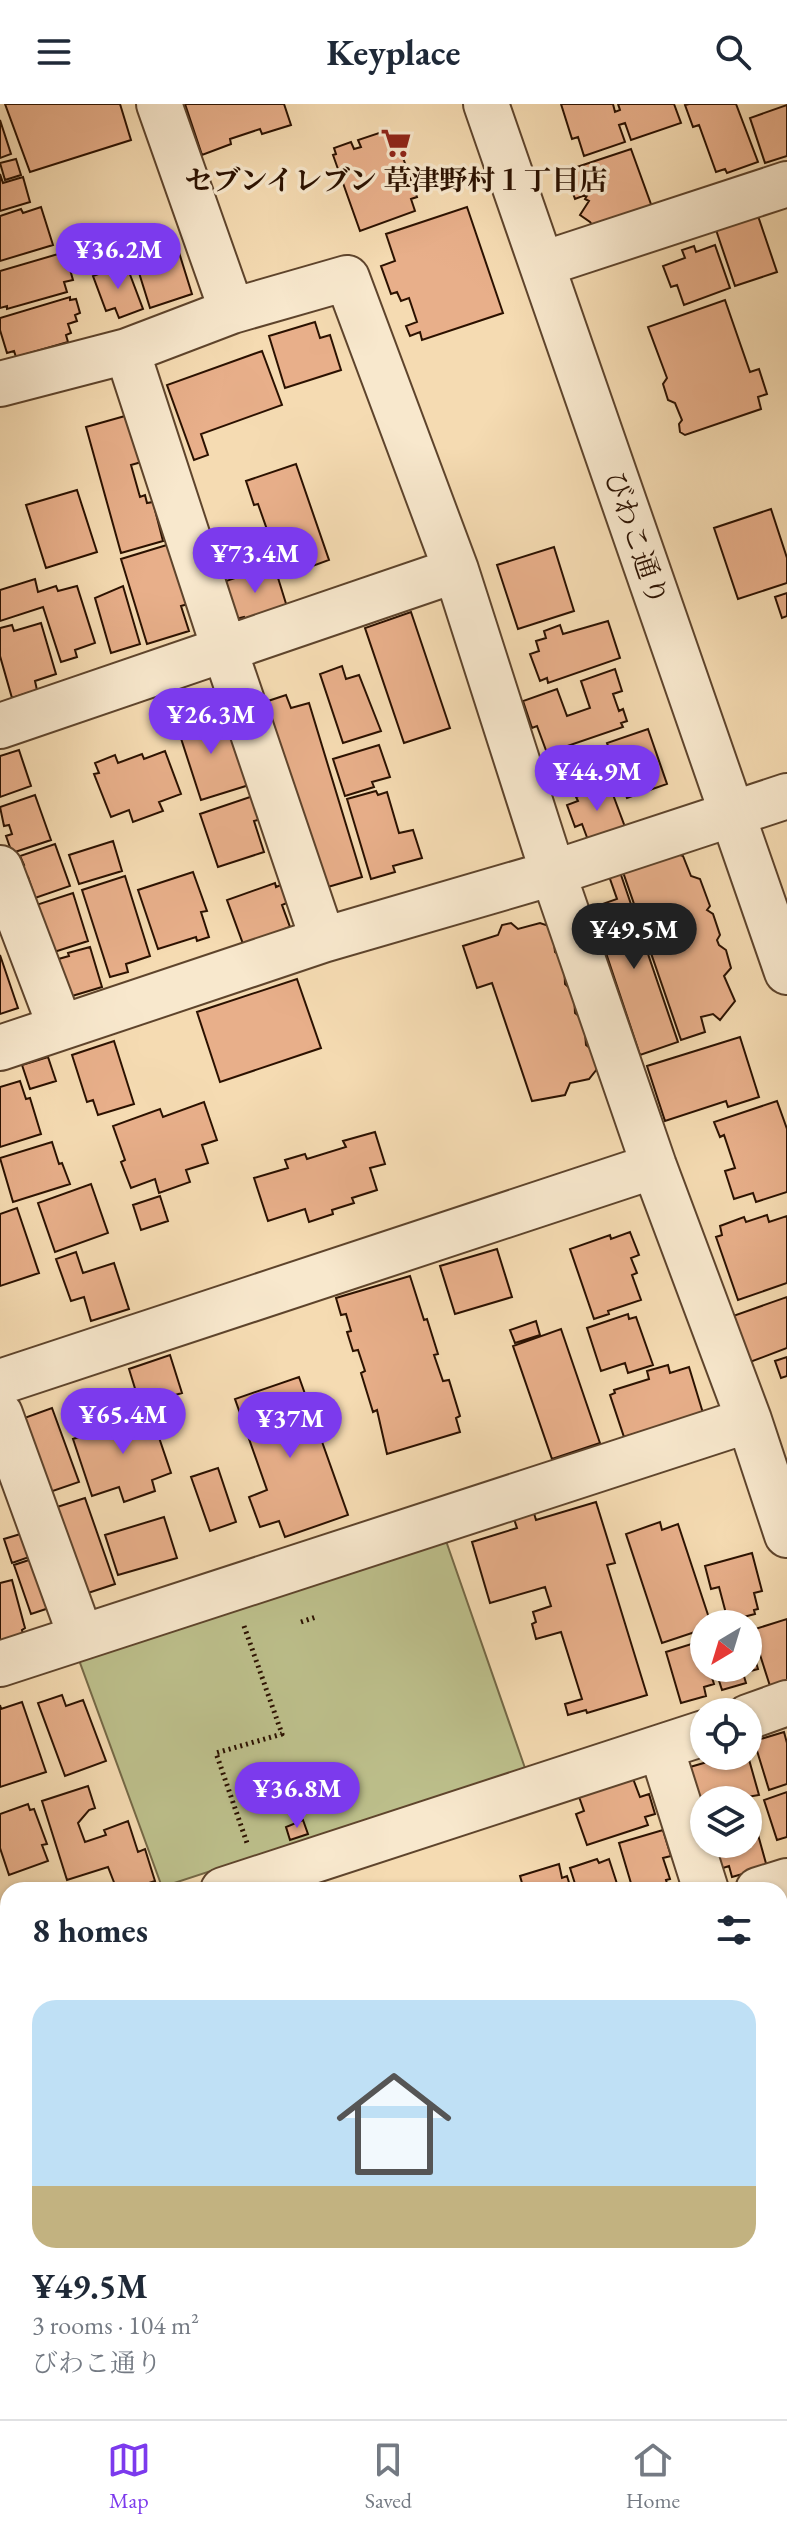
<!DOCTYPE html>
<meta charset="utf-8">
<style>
:root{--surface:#fff;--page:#f6f6f7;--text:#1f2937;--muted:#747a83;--line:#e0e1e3;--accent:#7c3aed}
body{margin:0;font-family:"EB Garamond","Noto Serif JP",serif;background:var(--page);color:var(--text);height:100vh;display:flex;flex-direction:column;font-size:30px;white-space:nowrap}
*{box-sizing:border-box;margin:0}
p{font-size:26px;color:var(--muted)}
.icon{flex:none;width:44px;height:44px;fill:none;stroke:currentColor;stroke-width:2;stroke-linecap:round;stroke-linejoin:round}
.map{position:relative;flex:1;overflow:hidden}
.sheet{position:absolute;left:0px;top:1778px;width:788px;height:538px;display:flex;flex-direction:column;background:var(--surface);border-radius:24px 24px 0 0;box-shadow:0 2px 6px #0004}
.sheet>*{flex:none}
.needle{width:52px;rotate:218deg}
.fabs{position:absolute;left:690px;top:1506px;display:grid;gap:16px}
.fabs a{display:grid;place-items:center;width:72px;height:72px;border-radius:50%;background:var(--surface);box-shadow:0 2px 6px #0004;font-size:40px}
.price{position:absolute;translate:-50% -68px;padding:0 18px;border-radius:28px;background:var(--accent);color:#fff;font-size:26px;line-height:52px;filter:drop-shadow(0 2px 4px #0008)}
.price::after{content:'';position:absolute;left:50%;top:48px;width:24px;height:18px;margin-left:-12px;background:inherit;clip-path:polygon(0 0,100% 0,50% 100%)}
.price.current{background:#222;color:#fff}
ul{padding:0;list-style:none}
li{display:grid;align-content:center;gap:16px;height:424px;padding:0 32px}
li+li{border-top:2px solid var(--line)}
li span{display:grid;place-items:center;height:248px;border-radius:24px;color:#555}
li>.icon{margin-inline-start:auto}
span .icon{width:144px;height:144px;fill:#fffc;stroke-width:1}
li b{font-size:34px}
h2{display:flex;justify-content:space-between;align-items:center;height:96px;padding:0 32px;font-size:34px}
header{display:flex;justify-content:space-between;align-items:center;height:104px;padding:0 32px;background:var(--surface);font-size:36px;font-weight:700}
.dock{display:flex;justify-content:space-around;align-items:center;height:112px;border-top:2px solid var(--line);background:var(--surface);font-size:22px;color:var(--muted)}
.dock a{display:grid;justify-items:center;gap:4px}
.dock .current{color:var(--accent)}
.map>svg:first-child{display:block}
.green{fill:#bdc08c;stroke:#746846;stroke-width:2}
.building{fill:#e8af8a;stroke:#2b1100;stroke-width:2}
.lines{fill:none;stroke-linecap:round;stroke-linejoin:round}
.minor-casing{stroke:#5e442c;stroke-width:48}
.path{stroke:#2b1100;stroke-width:5;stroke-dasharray:2 4;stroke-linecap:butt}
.minor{stroke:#f8e8cd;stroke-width:44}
.labels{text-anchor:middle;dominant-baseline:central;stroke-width:7;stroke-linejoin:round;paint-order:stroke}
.poi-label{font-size:28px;font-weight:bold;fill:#2b1100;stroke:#f8e8cd}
.street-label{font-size:28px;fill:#2b1100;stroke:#f8e8cd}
</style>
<header><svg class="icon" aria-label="menu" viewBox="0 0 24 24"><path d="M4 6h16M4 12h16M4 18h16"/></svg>Keyplace<svg class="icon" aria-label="search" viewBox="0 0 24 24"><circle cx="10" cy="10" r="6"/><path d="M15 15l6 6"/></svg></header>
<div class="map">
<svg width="787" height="2315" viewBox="0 0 787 2315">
<rect width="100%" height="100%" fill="#f5dbb2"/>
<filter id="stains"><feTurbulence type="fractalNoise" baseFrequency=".0025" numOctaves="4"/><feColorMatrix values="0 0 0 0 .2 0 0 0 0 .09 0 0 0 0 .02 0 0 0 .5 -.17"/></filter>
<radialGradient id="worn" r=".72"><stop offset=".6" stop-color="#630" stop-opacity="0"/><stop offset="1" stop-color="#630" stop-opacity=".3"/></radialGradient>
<path class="green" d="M445 1434 525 1664 162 1783 79 1556Z"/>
<path class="building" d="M5 0H120L131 36 30 68Z
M185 0H284L291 21 262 30 260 25 230 35 231 40 202 51Z
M561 0H613L615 8 620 6 618 0H674L681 19 631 36 625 19 619 21 625 38 584 52 578 33 572 35Z
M689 0H736L758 58 727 69 725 65 716 68 699 21 693 23 685 1Z
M787 1V52L765 59 750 14Z
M0 16 11 50 0 54Z
M379 29 397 37 417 93 411 95 415 107 360 127 333 51 336 50 334 44 351 38 354 45 361 43 358 36Z
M631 45 652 103 597 128 590 118 580 111 589 97 585 95 588 90 575 95 565 67Z
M16 55 21 71 5 76 0 59Z
M0 70 3 79 23 73 30 98 0 107Z
M41 103 53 141 0 157V112L21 105 23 109Z
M467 103 503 209 422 236 420 228 410 232 406 222 417 218 409 194 401 197 397 188 391 190 381 162 395 157 386 130Z
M757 109 777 168 735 182 715 123Z
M715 141 730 184 684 201 677 181 671 183 663 162 685 154 682 146 694 142 696 148Z
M177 142 192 190 150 204 135 156Z
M65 148 73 176 64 178 67 188 7 205V202L0 204V167Z
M126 160 143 205 119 214 115 204 106 207 93 172Z
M70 193V196L76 195 80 209 75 211 77 217 68 220 71 229 66 231 68 238 16 253 14 247 7 249 0 226V214Z
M725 196 750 268 759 265 767 290 758 293 761 305 685 331 680 328 679 320 682 316 675 299 668 296 663 280 667 274 648 223Z
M315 218 320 234 330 231 341 266 285 284 269 232Z
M262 247 282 301 201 330 208 351 194 356 167 281Z
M132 310 145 357 131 361 140 393 145 391 147 399 153 398 163 437 121 449 86 323Z
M296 360 329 456 288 471 281 450 276 451 258 400 254 401 246 377Z
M77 386 97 448 46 464 26 401Z
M771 405 787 454V479L738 495 714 424Z
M170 440 188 500 181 502 189 527 147 540 121 455Z
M554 443 574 507 518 525 497 461Z
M274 461 288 506 246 520 244 513 236 515 217 480Z
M35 475 38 488 56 482 58 487 77 482 95 539 75 546 77 553 61 558 43 503 0 517V486Z
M123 482 140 540 111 549 95 494Z
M787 489V512L782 514 775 493Z
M411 508 450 624 404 639 365 524Z
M608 517 620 554 548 579 547 574 540 577 530 550 539 547 536 537 546 534 544 527 560 521 563 530Z
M41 519 56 570 35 577 37 586 12 594 0 552V524L12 521 14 527Z
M342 562 346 575 359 571 381 627 343 639 320 570Z
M615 565 622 587 613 590 619 607 623 605 627 617 621 619 623 623 547 649 537 622 532 624 523 597 557 585 567 612 590 604 581 577Z
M286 591 291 604 309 599 362 773 321 785 262 599Z
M204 607 211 626 229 620 249 681 201 696 175 616Z
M648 625 667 680 627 694 607 639Z
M379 641 390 673 372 678 374 683 345 692 333 655Z
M590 643 602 675 560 690 548 659Z
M19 646 31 682 0 693V652Z
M165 647 181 690 159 698 163 707 133 718 129 706 111 713 94 670 99 669 95 659 115 651 118 659 142 650 144 655Z
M609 680 625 723 588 736 582 720 575 723 567 701 578 697 576 693Z
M376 687 378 691 387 688 399 729 413 726 422 754 393 762 395 768 371 775 347 695Z
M35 691 51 736 12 749 6 732 12 730 9 721 4 722 0 703Z
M253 692 261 715 254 717 264 748 218 763 200 710Z
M113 737 122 767 79 780 69 751Z
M55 740 70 782 35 794 28 773 24 774 19 763 24 761 20 752Z
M675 749 683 752 691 772 700 775 710 802 707 806 713 810 720 831 717 836 719 841 726 846 731 864 724 872 735 897 720 916 713 910 701 913 705 928 681 936 623 768Z
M193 768 207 807 201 808 209 833 197 837 196 833 158 845 138 786Z
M620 768 678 938 640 951 591 804 617 795 609 772Z
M125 772 150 852 126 860 128 868 110 873 82 786Z
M275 779 276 783 283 780 289 798 282 801 290 823 284 825 287 833 246 848 227 796Z
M73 789 88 837 51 849 30 803Z
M511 819 518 825 540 819 549 822 553 828 555 848 564 855 565 880 574 888 575 909 584 916 586 941 595 948 597 965 589 975 570 979 565 991 532 997 492 879 477 884 463 842 498 831 502 821Z
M90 843 102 883 72 892 55 856 69 852 68 849Z
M0 851 18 904 0 910Z
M297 875 321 944 220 978 197 908Z
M740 933 759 993 728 1003 726 997 665 1017 647 962Z
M114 937 134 1000 98 1011 93 996 87 998 72 951Z
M48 953 56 977 30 985 22 961Z
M20 977 26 995 30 994 41 1030 0 1043V983Z
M777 997 787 1025V1088L756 1098 753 1089 734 1095 725 1067 735 1064 724 1031 720 1033 714 1018Z
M204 998 217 1036 202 1041 208 1059 186 1066 190 1078 159 1089 155 1075 131 1084 121 1058 125 1056 113 1022 160 1005 163 1013Z
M375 1028 385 1060 370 1064 377 1086 352 1094 354 1099 332 1106 333 1110 309 1118 305 1105 268 1117 254 1074 288 1064 285 1056 305 1050 307 1055 346 1043 343 1037Z
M52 1038 59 1060 62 1059 70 1080 13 1098 0 1054Z
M91 1080 108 1129 55 1148 38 1099Z
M160 1092 168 1117 141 1126 133 1101Z
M17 1104 39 1169 0 1182V1110Z
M767 1111 769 1118 787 1112V1179L738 1196 716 1133 722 1131 720 1122 744 1113 746 1118Z
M630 1128 639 1151 631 1154 637 1169 632 1171 641 1196 608 1207 609 1210 594 1215 570 1145 610 1131 611 1135Z
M497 1145 512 1193 455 1210 440 1162Z
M76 1148 83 1169 114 1159 129 1205 91 1217 84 1193 71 1197 56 1155Z
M410 1172 424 1216 427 1215 438 1250 434 1251 443 1277 449 1276 460 1312 456 1314 460 1328 387 1350 377 1306 373 1308 361 1269 365 1267 358 1246 353 1247 347 1228 351 1227 346 1210 341 1211 336 1194Z
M787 1193V1244L750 1258 733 1212Z
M628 1210 629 1215 636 1213 653 1261 628 1269 625 1259 601 1267 587 1224Z
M536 1217 540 1231 515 1239 510 1226Z
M561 1225 600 1339 552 1355 513 1242Z
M170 1251 182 1289 165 1294 167 1299 137 1308 132 1293 137 1291 129 1265Z
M787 1253V1272L781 1274 775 1257Z
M668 1261 670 1269 689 1263 703 1309 624 1333 610 1291 615 1289 614 1286 649 1275 647 1267Z
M299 1273 348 1411 285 1433 279 1417 260 1423 249 1393 267 1386 235 1295Z
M52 1304 79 1378 44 1390 16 1317Z
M130 1305 133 1315 151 1310 171 1369 152 1376 155 1387 124 1398 119 1383 92 1392 73 1335 109 1323 106 1313Z
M218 1364 236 1418 210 1427 191 1373Z
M85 1394 115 1480 82 1491 51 1405Z
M596 1398 615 1459 607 1461 647 1591 587 1609 586 1606 568 1611 565 1600 582 1595 561 1528 536 1535 532 1520 536 1518 533 1508 551 1502 545 1483 490 1499 472 1438 517 1424 513 1412 533 1406 536 1416Z
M164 1413 177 1454 118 1471 105 1431Z
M660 1418 662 1426 678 1420 711 1520H704V1525L662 1539 626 1430Z
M27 1428 35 1451 12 1459 4 1435Z
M752 1449 762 1487 754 1489 758 1505 754 1506 755 1510 728 1517 719 1483 711 1485 705 1462Z
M38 1453 55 1502 31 1510 14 1461Z
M12 1476 25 1524 22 1526 24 1535 0 1541V1479Z
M787 1515V1576L770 1582 752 1526Z
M748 1532 758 1565 743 1569 746 1579 722 1586 715 1564H748Z
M701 1537 704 1564H709L714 1580 704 1583 706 1592 681 1599 666 1548Z
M62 1591 66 1602 83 1596 106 1657 65 1672 38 1599Z
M22 1598 46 1668 0 1683V1601L1 1605Z
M784 1628 787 1639V1680L769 1686 754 1637Z
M728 1652H748L759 1691 729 1696 728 1690 699 1698 690 1663Z
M632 1672 640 1693 649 1690 655 1710 645 1713 648 1721 587 1741 576 1710 584 1707 578 1690Z
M88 1682 95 1704 89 1706 78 1719 85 1738 106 1731 104 1726 128 1717 138 1748 145 1745 155 1777 128 1786H117L108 1763 67 1776 42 1697Z
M787 1688V1733L777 1736 764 1696Z
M28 1700 30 1706 34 1705 47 1740 42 1741 48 1757 9 1771 0 1744V1710Z
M752 1709 767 1763 732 1773 729 1762 720 1765 713 1740H748V1710Z
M303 1716 308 1730 290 1736 286 1723Z
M663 1726 671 1752 663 1754 670 1775 666 1776 669 1786H633L619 1739Z
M597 1755 599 1759 609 1755 619 1786H577L570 1764Z
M559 1760 562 1774 567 1772 571 1785 524 1786 520 1772Z
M783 1821 787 1839V1891L780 1893V1822Z
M787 2033V2086L780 2088V2035Z
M787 2103V2127L780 2128V2104Z
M0 2106 8 2135V2156L0 2158Z
M787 2142V2167L780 2169V2143Z
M787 2180V2231L780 2232V2181Z
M8 2205V2248L0 2251V2208Z
M8 2258V2306L0 2309V2261Z
M782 2277 785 2285 787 2284V2315H732L731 2313 744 2308H780V2278Z
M415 2308H484L486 2315H417Z
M494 2308H565L567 2313 496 2315Z"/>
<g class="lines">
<g class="minor-casing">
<path id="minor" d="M159 0 232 207
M486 0 787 868
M543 160 787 80
M127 247 225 547 323 836
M0 280 127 247 232 207 347 174 456 466 553 769 654 1062 749 1316 787 1431
M0 622 456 466
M0 764 60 922
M0 944 323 836 553 769 787 692
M0 1278 654 1062
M0 1310 81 1533
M0 1560 749 1316
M748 1613 787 1599
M661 1644 706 1786
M223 1786 704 1629
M758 1786 787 1777
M0 1859 8 1856
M780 1928 787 1948
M0 2176 8 2174
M390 2308 393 2315
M613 2308 616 2315
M704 2308 707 2315
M193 2315 214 2308"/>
</g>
<path class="path" d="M301 1518 316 1513
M244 1522 282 1630 216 1649 247 1739"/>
<use href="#minor" class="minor"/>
</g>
<defs>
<g id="supermarket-bare" transform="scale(2.4)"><path d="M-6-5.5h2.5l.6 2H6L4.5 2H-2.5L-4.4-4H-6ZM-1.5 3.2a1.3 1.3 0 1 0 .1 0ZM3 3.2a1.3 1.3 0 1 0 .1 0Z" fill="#8f2418" stroke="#f8e8cd" stroke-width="2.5" paint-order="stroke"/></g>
</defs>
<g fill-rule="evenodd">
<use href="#supermarket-bare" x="396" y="39"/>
</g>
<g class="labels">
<g class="poi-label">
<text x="396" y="76">セブンイレブン 草津野村１丁目店</text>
</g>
<g class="street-label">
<text transform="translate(637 434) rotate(71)">びわこ通り</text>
</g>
</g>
<rect width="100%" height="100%" filter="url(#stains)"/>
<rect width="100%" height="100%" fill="url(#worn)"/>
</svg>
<div class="fabs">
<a><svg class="needle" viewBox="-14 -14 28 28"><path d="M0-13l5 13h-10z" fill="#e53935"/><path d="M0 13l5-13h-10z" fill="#747a83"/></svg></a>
<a><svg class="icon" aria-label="locate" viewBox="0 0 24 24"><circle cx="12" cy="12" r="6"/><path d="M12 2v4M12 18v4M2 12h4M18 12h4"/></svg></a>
<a><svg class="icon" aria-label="layers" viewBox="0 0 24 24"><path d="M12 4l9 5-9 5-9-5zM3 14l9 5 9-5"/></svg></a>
</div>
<b class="price" style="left:118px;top:187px">¥36.2M</b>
<b class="price" style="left:255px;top:491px">¥73.4M</b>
<b class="price" style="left:211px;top:652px">¥26.3M</b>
<b class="price" style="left:597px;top:709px">¥44.9M</b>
<b class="price current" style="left:634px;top:867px">¥49.5M</b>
<b class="price" style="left:123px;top:1352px">¥65.4M</b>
<b class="price" style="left:290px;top:1356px">¥37M</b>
<b class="price" style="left:297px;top:1726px">¥36.8M</b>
<section class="sheet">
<h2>8 homes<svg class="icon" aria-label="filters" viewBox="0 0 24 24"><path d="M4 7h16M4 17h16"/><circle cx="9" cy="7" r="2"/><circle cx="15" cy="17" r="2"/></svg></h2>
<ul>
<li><span style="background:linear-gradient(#bfe0f5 75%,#c2b280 0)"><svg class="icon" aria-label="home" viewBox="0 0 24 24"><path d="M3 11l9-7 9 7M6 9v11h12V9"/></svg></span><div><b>¥49.5M</b><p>3 rooms · 104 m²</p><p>びわこ通り</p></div></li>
</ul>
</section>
</div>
<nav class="dock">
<a class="current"><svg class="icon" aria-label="map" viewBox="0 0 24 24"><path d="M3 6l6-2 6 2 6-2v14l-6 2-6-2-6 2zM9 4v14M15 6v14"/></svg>Map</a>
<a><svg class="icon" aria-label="saved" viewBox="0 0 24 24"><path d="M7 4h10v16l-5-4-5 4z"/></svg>Saved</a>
<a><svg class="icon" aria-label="home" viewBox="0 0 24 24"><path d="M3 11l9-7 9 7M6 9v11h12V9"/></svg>Home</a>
</nav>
